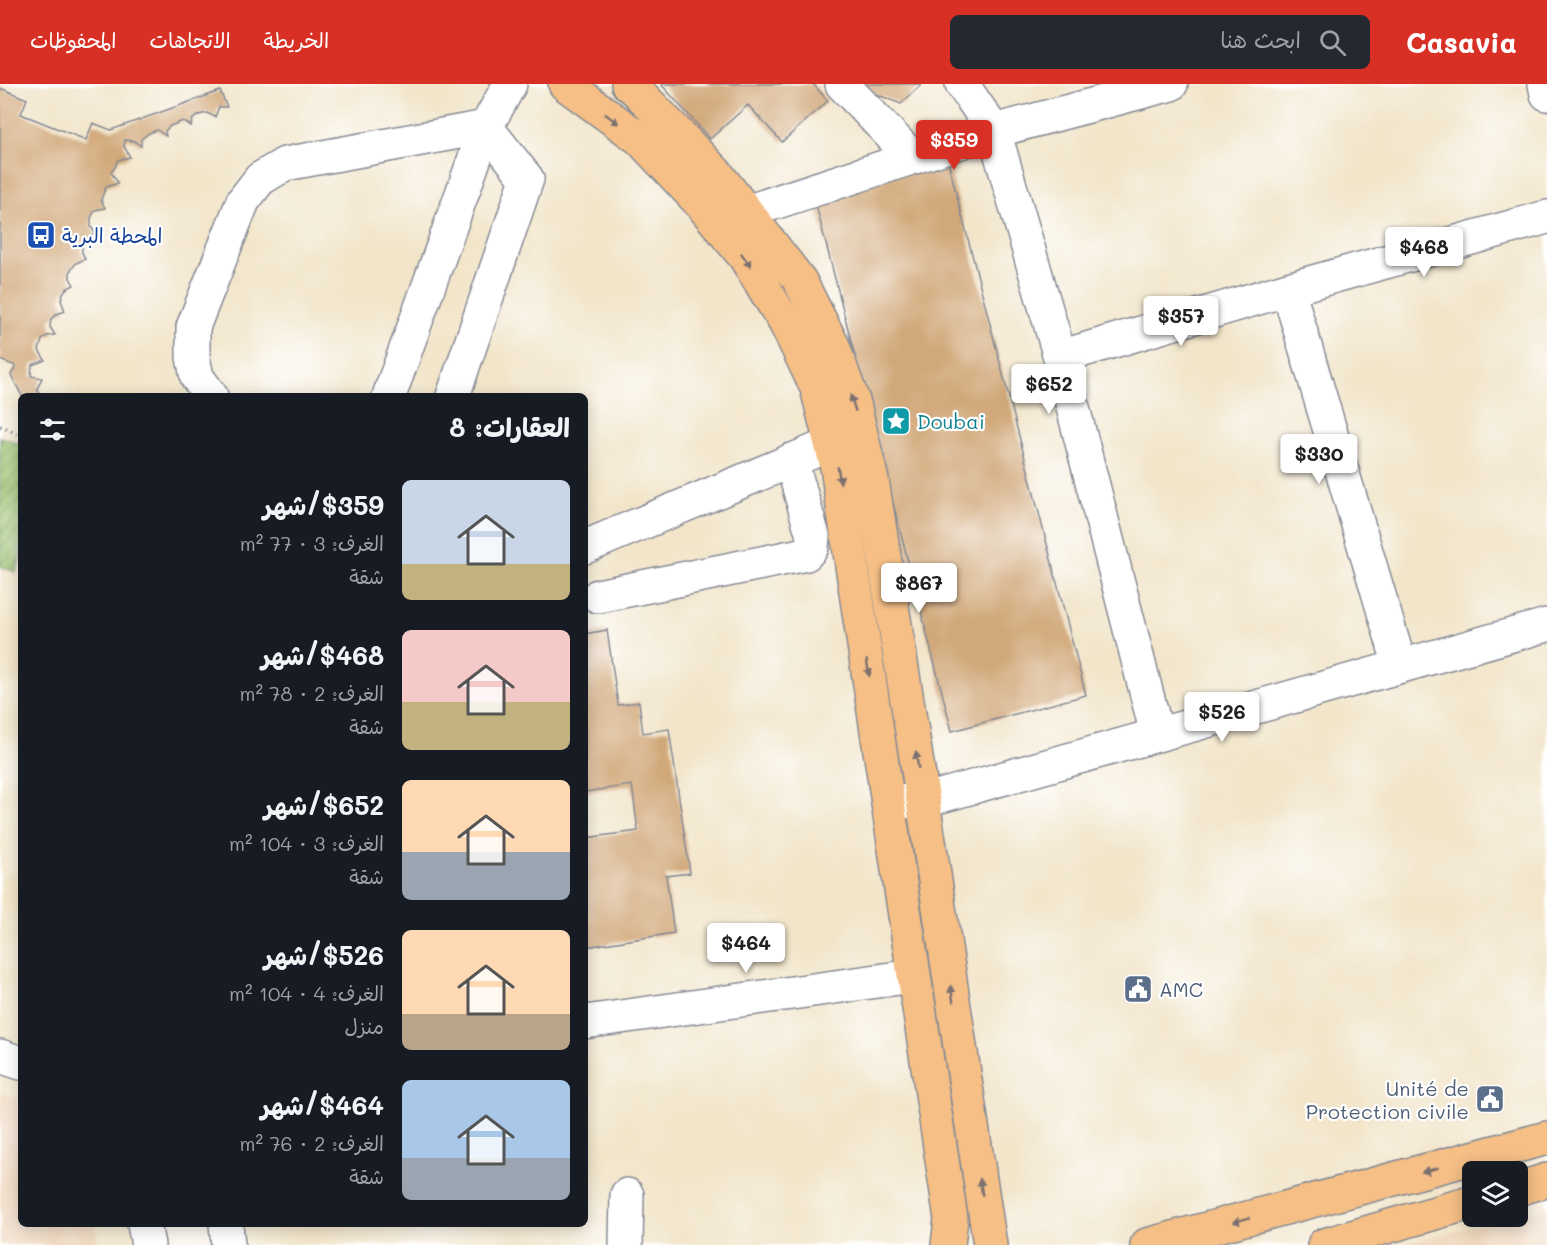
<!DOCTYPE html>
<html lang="ar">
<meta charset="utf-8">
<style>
:root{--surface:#171b24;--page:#242831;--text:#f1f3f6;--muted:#9ea1a6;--accent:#d93025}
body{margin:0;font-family:Mali,"Playpen Sans Arabic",sans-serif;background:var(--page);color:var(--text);direction:rtl;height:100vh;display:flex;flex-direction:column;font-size:22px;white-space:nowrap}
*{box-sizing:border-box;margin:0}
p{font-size:20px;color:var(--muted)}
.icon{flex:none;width:33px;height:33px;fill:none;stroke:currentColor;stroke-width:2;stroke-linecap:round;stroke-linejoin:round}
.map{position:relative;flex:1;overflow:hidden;direction:ltr}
.details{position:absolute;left:18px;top:309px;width:570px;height:834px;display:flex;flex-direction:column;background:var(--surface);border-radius:9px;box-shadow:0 3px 15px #0003;direction:rtl}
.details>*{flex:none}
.fabs{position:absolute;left:1462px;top:1077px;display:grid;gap:12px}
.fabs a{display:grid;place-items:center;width:66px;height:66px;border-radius:9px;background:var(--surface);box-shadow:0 3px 15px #0003;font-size:30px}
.price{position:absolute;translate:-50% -51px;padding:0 14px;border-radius:6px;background:#fff;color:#222;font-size:20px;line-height:39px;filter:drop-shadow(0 2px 3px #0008)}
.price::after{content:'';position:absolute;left:50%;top:36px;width:18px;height:14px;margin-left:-9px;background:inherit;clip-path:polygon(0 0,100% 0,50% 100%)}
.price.active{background:var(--accent);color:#fff}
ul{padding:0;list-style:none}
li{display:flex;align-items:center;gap:18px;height:150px;padding:0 18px}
li span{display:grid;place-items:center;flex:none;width:168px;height:120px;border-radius:9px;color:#555}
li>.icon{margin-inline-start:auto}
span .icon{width:72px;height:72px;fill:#fffc;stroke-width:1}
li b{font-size:26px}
h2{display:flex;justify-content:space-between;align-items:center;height:72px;padding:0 18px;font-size:26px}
header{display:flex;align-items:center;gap:36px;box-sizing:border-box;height:84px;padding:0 30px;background:var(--accent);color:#fff}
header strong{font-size:28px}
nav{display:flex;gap:33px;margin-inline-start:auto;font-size:21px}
.search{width:420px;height:54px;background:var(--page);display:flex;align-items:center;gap:15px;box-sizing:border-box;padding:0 21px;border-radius:9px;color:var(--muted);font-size:22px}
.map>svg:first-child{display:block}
.built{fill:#efd6bb}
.garden{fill:url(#garden-furrows);stroke:#5a7865;stroke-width:1.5}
.building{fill:#d1a879}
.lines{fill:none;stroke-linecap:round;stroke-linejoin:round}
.minor-casing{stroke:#868a94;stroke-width:36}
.major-casing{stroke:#868a94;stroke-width:36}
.path{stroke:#868a94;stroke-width:4;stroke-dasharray:1.5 4.5;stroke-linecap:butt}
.minor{stroke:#fff;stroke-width:33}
.major{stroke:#f5bf86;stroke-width:33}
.oneway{fill:#7d7070}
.labels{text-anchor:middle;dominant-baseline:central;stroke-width:4.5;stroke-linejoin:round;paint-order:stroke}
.transit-label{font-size:20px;fill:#164399;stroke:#fff;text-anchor:start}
.culture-label{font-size:20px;fill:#0d838f;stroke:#fff;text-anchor:start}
.service-label{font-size:20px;fill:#4e5e75;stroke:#fff;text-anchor:start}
</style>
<header>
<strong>Casavia</strong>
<div class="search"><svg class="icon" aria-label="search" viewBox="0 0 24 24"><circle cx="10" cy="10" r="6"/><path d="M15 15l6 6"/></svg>ابحث هنا</div>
<nav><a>الخريطة</a><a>الاتجاهات</a><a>المحفوظات</a></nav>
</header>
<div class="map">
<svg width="1547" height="1161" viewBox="0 0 1547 1161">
<defs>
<pattern id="garden-furrows" width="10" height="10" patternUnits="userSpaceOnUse" patternTransform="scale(1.5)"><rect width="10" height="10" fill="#9ac16c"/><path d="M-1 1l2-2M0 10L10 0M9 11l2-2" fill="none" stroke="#7d9d5c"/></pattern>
</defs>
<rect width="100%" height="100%" fill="#fff"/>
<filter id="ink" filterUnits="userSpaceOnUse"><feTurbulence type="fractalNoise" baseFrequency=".0167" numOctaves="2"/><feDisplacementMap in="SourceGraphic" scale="12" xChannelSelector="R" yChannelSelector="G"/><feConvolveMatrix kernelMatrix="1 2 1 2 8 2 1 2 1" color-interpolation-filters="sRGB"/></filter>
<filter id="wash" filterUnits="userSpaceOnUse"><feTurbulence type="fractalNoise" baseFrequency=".008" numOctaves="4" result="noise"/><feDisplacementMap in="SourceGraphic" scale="24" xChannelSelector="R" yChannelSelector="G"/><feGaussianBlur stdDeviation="1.35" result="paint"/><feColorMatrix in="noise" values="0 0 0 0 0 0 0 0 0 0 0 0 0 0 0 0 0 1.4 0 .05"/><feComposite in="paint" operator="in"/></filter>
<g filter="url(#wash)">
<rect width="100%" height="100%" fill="#f2e5ca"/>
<path class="built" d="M0 1009 21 1017V1140H95L98 1161H0Z
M1547 1123V1161H1401L1512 1133 1518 1132V1131Z"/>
<path class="garden" d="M0 353 21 360V473L16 488 0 482Z"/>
<g id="blocks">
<path class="building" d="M661 0H813L828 17 782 58 748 21 710 55Z
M865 0H922L901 20 873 9Z
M0 4 27 15 21 30 86 56 93 39 111 46 220 7 227 23H219L215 33 207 29 199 31 193 35 191 42 183 37 170 42 165 47 166 52 157 46 149 49 141 55V62L134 57 125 56 124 62 130 73 118 76 115 83 111 88 118 99 106 103 103 110 101 116 105 124 95 126 91 134V143L96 150 86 154 82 159V168L85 175 76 179 70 187V194L74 201 66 205 63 209 61 216 65 227 57 230 51 235 50 243 55 251 47 252 42 256 39 266 45 276 32 281 31 292 42 294 37 305 41 312H22L11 291 16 282 0 276Z
M944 62 1086 611 952 647 810 98Z
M607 546 618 621 639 618 643 649 669 645 690 789 666 792 674 849 585 863V754L638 747 632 701 585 708V550Z"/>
</g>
</g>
<g filter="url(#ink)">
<use href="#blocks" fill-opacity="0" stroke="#868a94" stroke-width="1.5"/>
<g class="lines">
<g class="minor-casing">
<path id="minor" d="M842 0 912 73
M962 0 994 47 1060 273 1157 650
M1545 0 1547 10
M723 144 746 128 994 47 1171 0
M1288 205 1400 582
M1060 273 1288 205 1547 133
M211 312 197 293 193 273V243L243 117 260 95 285 80 486 43 527 95 453 312
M389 312 486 43 510 0
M585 463 831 360
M598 512 806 470 812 463 813 452 791 376
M888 718 923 717 1547 541
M585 938 913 892
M0 972 21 979
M144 1140 148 1161
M226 1140 228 1161
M626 1161 627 1111"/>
</g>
<g class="major-casing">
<path id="major" d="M565 0 640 55 702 121 745 173 786 240 817 304 837 383 951 1135 948 1161
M628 0 636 6 718 91 800 197 833 262 854 320 872 396 923 717 990 1161
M1518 1105 1547 1096
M1147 1161 1547 1054
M1324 1161 1473 1118"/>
</g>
<path class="path" d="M0 342 21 351"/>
<use href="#minor" class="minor"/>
<use href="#major" class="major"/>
</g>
<defs><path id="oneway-solid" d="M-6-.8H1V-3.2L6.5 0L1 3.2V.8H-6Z" transform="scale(1.5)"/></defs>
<g class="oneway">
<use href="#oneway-solid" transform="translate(612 35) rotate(37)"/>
<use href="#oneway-solid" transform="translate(746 176) rotate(55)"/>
<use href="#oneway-solid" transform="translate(853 319) rotate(-107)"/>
<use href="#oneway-solid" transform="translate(839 391) rotate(81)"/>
<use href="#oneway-solid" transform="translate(868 584) rotate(81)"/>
<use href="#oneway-solid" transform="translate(917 676) rotate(-99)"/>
<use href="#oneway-solid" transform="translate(952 910) rotate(-99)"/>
<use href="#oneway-solid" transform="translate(1430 1086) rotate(165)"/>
<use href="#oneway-solid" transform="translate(981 1103) rotate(-99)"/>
<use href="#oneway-solid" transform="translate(1241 1136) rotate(165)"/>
</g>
</g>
<defs>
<g id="bus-square" transform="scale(1.5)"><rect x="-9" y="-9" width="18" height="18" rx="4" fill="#1a4fb4" stroke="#fff"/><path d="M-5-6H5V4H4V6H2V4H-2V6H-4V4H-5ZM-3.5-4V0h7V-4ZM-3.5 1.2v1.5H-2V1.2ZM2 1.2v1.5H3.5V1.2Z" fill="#fff"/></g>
<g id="sight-square" transform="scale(1.5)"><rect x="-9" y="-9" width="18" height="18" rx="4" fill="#0f9aa8" stroke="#fff"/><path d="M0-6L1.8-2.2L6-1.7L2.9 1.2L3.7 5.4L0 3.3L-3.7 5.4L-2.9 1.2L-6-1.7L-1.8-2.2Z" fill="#fff"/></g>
<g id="civic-square" transform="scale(1.5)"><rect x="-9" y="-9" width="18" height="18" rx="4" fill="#5c6f8a" stroke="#fff"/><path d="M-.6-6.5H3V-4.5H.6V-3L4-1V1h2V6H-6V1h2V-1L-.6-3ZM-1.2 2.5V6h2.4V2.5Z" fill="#fff"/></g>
</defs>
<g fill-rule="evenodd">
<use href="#bus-square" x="41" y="151"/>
<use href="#sight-square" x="896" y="337"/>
<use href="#civic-square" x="1138" y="905"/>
<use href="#civic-square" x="1490" y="1015"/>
</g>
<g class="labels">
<g class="transit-label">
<text x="62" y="151">المحطة البرية</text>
</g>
<g class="culture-label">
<text x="917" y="337">Doubai</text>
</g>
<g class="service-label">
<text x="1159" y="905">AMC</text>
<text x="1469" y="1004" text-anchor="end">Unité de<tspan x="1469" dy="23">Protection civile</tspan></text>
</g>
</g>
</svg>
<div class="fabs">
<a><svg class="icon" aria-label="layers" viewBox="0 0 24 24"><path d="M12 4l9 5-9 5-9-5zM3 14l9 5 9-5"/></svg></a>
</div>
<b class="price active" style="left:954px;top:87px">$359</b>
<b class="price" style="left:1424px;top:194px">$468</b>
<b class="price" style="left:1181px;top:263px">$357</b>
<b class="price" style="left:1049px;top:331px">$652</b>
<b class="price" style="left:1319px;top:401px">$330</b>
<b class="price" style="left:919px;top:530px">$867</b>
<b class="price" style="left:1222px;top:659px">$526</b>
<b class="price" style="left:746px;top:890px">$464</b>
<section class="details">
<h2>العقارات: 8<svg class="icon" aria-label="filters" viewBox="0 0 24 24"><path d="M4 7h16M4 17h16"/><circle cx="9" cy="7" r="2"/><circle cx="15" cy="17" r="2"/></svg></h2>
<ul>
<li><span style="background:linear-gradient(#c9d6e8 70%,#c2b280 0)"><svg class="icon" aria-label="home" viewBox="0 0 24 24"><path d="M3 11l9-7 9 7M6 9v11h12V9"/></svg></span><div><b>$359/شهر</b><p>الغرف: 3 · 77 m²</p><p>شقة</p></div></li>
<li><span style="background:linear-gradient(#f6c9c9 60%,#c2b280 0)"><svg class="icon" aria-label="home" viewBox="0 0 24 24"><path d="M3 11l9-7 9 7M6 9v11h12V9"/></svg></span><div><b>$468/شهر</b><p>الغرف: 2 · 78 m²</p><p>شقة</p></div></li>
<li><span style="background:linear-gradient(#ffd9b3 60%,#9aa5b1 0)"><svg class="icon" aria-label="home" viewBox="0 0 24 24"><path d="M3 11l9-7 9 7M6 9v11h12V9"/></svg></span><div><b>$652/شهر</b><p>الغرف: 3 · 104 m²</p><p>شقة</p></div></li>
<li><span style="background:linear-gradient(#ffd9b3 70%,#b9a48a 0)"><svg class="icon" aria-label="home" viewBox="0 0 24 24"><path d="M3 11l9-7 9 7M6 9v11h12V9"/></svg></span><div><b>$526/شهر</b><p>الغرف: 4 · 104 m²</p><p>منزل</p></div></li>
<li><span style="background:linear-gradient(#a9c7e8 65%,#9aa5b1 0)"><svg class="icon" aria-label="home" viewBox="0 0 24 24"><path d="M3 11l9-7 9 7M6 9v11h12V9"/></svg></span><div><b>$464/شهر</b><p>الغرف: 2 · 76 m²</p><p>شقة</p></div></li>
</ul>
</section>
</div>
